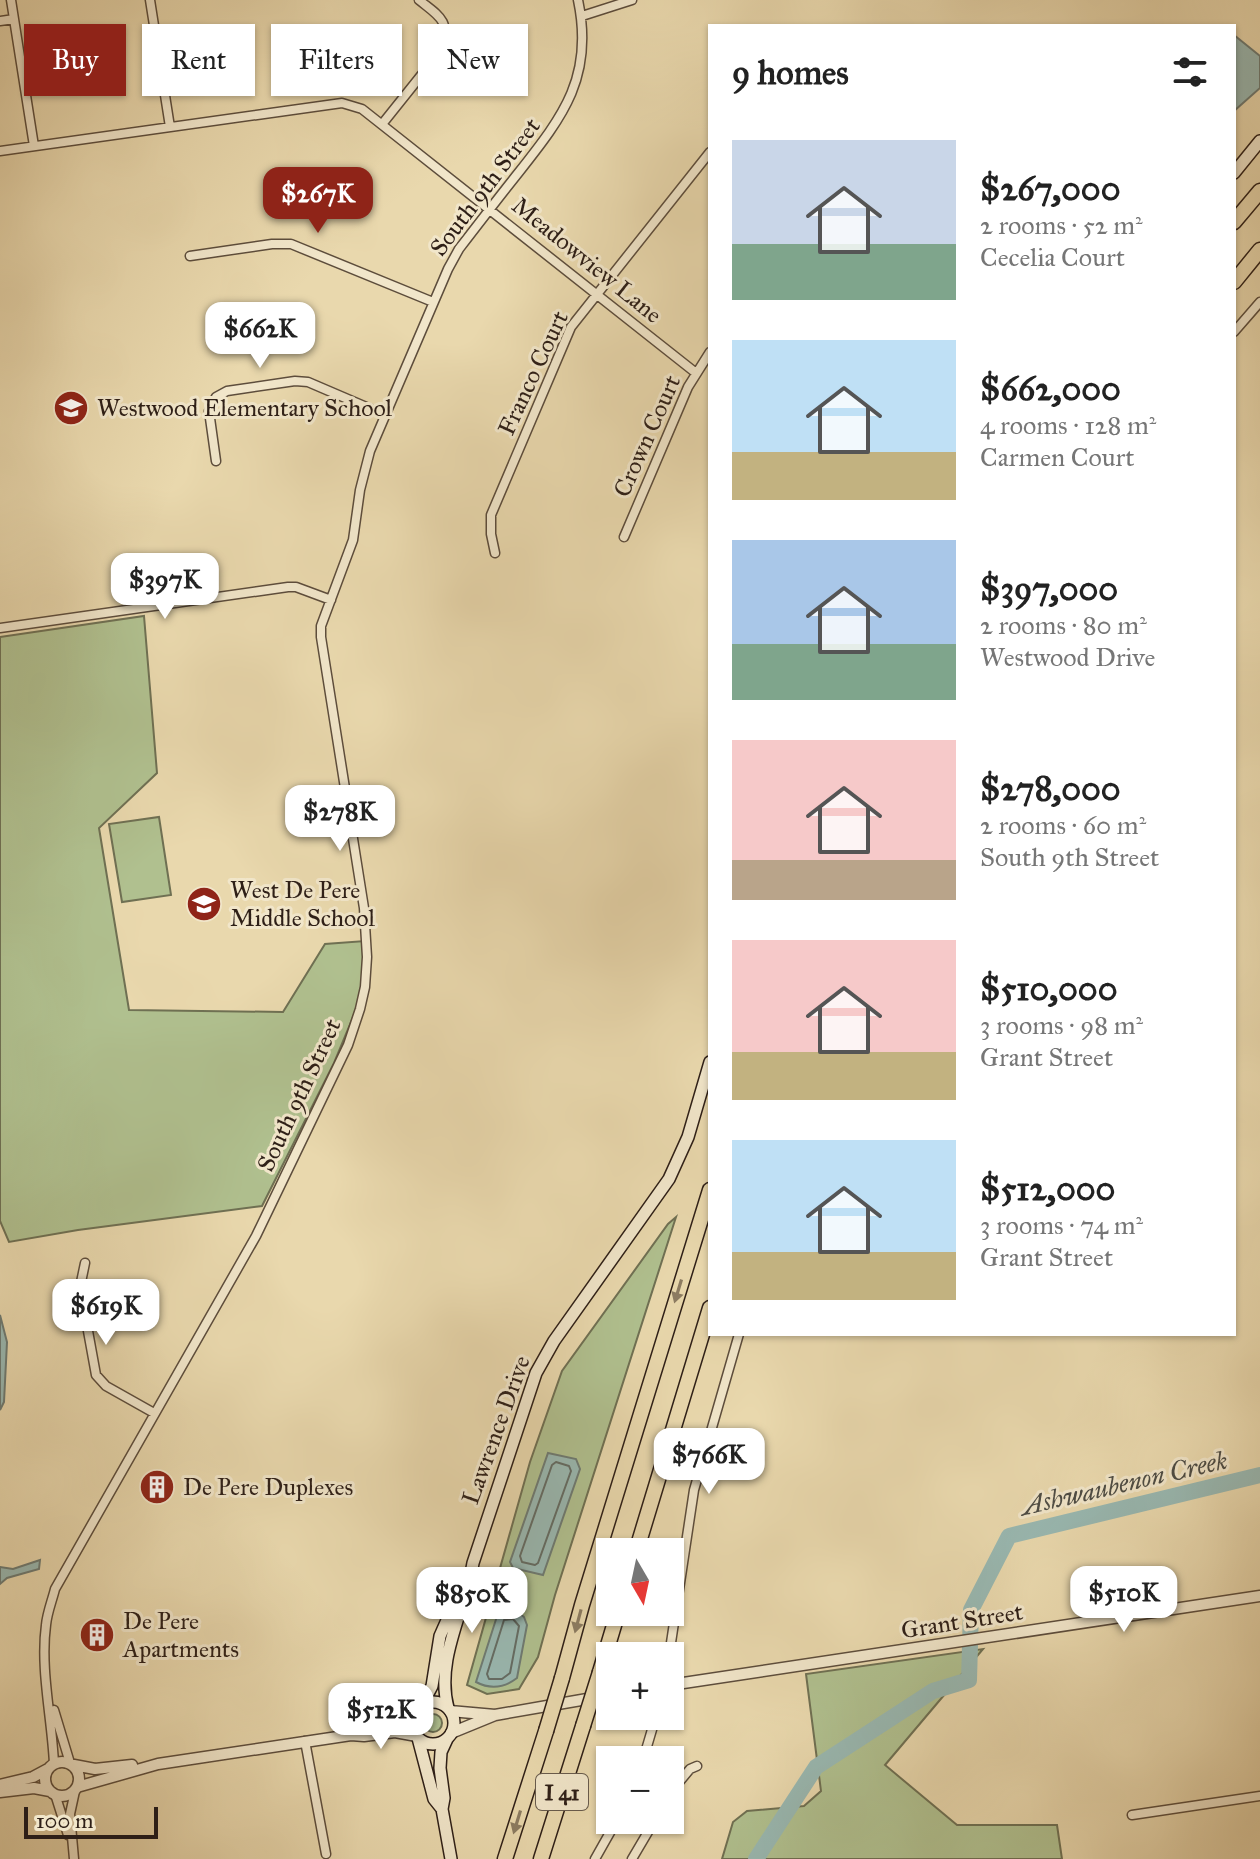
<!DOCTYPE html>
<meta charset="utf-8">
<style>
:root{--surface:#fff;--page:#f2f2f2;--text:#222;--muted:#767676;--accent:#8f2418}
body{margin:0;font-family:"IM FELL Great Primer",serif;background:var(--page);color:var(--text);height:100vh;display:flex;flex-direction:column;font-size:30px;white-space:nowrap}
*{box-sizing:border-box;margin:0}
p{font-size:26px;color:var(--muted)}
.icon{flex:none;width:44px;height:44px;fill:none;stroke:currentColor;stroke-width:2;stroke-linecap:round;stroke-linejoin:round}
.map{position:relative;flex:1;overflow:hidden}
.sheet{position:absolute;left:708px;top:24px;width:528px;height:1312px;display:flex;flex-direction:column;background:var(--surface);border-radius:0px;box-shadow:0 2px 6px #0004}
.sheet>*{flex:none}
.banner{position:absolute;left:24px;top:24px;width:564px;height:72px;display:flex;gap:16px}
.needle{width:52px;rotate:171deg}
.buttons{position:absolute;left:596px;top:1538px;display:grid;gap:16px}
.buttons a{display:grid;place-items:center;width:88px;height:88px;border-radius:0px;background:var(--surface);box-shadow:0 2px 6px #0004;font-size:40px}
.scale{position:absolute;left:24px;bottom:20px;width:134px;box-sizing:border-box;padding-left:8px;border:4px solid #2e1f17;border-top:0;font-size:22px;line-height:28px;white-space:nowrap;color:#2e1f17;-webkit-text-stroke:6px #f1e6ca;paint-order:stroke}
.price{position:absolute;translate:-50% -68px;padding:0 18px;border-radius:16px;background:#fff;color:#222;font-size:26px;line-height:52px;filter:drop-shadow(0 2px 4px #0008)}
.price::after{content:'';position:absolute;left:50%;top:48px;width:24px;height:18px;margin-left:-12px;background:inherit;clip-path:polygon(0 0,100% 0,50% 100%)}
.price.current{background:var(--accent);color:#fff}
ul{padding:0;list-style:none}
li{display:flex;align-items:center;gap:24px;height:200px;padding:0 24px}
li span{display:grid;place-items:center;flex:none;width:224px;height:160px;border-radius:0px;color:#555}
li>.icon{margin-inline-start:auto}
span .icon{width:96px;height:96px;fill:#fffc;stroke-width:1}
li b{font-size:34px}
h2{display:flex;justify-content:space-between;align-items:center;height:96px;padding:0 24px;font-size:34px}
.chip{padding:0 28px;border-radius:0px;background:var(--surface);box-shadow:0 2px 6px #0004;font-size:28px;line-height:72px}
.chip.current{background:var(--accent);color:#fff}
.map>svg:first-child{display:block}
.green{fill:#b0c08f;stroke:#6f7053;stroke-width:2}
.water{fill:#99b8b1;stroke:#6e7b73;stroke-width:2}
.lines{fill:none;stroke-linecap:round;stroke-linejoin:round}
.shore{stroke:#646c64;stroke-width:2}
.river{stroke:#99b8b1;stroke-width:16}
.minor-casing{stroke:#5d4d3c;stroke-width:11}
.tertiary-casing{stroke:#5d4d3c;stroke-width:13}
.secondary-casing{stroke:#2e1f17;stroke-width:14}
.motorway-casing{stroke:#2e1f17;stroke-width:17}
.minor{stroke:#f1e6ca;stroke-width:8}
.tertiary{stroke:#f1e6ca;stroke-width:10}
.secondary{stroke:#f1e6ca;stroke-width:11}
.motorway{stroke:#e9d8ad;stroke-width:14}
.motorway-bridge-casing{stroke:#2e1f17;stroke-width:17;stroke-linecap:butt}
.motorway-bridge{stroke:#e9d8ad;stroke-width:14}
.oneway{fill:#8c7c62}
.labels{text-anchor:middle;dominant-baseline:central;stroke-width:6;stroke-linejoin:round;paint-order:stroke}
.shield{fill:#f1e6ca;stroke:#685b4d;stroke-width:2}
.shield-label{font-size:22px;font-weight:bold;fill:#2e1f17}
.street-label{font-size:24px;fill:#2e1f17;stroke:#f1e6ca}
.poi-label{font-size:24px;fill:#2e1f17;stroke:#f1e6ca;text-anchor:start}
.water-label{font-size:26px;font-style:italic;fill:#4e4d45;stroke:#f1e6ca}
</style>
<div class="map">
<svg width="1260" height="1859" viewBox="0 0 1260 1859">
<rect width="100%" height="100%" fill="#e9d8ad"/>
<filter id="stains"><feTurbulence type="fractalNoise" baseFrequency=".0025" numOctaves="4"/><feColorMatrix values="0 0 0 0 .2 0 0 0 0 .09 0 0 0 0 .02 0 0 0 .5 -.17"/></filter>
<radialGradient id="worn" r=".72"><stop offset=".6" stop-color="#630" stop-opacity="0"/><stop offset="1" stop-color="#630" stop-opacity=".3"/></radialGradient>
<path class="green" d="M144 616 157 773 99 828 129 1010 283 1012 325 944 365 941 362 986 356 1010 334 1063 262 1206 78 1230 9 1242 0 1221V637Z
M159 817 171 895 122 902 109 824Z
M676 1217 555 1595 538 1657 519 1689 487 1694 467 1685 530 1462 562 1371 668 1224Z
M983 1649 885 1765 957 1825H1057L1062 1859H722L733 1822 747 1811 804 1806 821 1791 806 1674Z
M424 1723a9 9 0 1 1 18 0a9 9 0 1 1-18 0Z"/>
<path class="water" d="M1234 35 1260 56V88L1234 111Z
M0 1315 7 1342 4 1402 0 1410Z
M548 1453 576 1459 580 1469 543 1575 513 1568 510 1562Z
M40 1560 39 1569 7 1578 0 1584V1567L13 1569Z
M514 1609 524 1617 527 1625 517 1678C504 1688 491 1690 476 1682L498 1613Z"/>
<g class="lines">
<path class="shore" d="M556 1462 569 1466 571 1471 538 1563 535 1565 522 1562 520 1556 552 1465Z
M513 1619 519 1626 510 1673 502 1679H489L487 1674 504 1620Z"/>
<path class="river" d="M756 1859 816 1767 933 1691 969 1680 971 1610 1009 1536 1260 1475"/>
<g class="minor-casing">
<path id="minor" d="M11 0 34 146
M150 0 170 127
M582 16 632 0
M0 21 14 19
M383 123 443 48C450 20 439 16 419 0
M0 151 342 103 362 109 696 373
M190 256 272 244H291L433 302
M1234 332 1260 302
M216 461 209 411 216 397 227 391 295 381 308 382 385 415
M624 537 688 387 710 352
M495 553 491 534V515L571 327 710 152
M0 628 288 587H296L331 600
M85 1263 80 1287 96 1375 106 1386 154 1413
M669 1656 694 1490 739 1334
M54 1710 70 1763
M305 1741 326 1854
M643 1760 656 1716
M54 1764C52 1719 40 1669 46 1625 47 1613 52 1601 55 1589L256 1236 348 1045 360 1009 365 987 367 957 364 908 321 637V626L353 540 360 490 370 451 448 269 459 249C479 223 499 197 519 172 564 115 594 76 578 0
M670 1793 690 1769 697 1766
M55 1794 68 1835
M1132 1815 1260 1796
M74 1859 70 1814 75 1791
M595 1859 617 1820
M632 1859 655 1820"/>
</g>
<g class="tertiary-casing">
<path id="tertiary" d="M670 1685 1260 1596
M450 1711 495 1715
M451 1733 495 1715 610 1695
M352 1734C373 1723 396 1722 417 1710
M45 1779a17 17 0 1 1 34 0a17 17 0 1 1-34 0Z
M74 1765 95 1769 132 1765
M0 1785 33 1777 48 1769
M77 1787 158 1764 351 1735 364 1736 395 1732 417 1736
M0 1792 34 1788 50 1791"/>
</g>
<g class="secondary-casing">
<path id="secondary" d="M1234 173 1260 141
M412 1723a21 21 0 1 1 42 0a21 21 0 1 1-42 0Z
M422 1705 432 1686 440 1636 467 1575
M448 1708C435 1659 465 1611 473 1563L536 1373 554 1341 669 1179 688 1137 710 1062
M418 1738 434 1799 442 1809
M447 1739 441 1752 440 1768 444 1798 442 1809 451 1859"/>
</g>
<g class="motorway-casing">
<path id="motorway" d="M1234 222 1260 191
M1234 282 1260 250
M636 1552 710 1308
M600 1672 618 1612
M562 1678 582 1605 710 1190
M505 1859 546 1731
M541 1859 583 1726"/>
</g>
<use href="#minor" class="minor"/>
<use href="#tertiary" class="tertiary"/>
<use href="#secondary" class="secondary"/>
<use href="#motorway" class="motorway"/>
<g class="motorway-bridge-casing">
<path id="motorway-bridge" d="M583 1726 600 1672
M546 1731 562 1678"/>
</g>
<use href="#motorway-bridge" class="motorway-bridge"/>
</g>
<defs><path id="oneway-solid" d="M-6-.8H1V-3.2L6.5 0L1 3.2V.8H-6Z" transform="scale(2)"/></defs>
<g class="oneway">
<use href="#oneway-solid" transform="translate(678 1291) rotate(107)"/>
<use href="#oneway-solid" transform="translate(578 1621) rotate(105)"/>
<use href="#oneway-solid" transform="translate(517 1822) rotate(107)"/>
</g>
<defs>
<g id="school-disc" transform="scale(1.8)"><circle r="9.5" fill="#8f2418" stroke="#f1e6ca"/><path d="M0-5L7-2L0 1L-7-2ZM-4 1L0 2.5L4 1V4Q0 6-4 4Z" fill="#fff"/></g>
<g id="building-disc" transform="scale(1.8)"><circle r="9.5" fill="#8f2418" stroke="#f1e6ca"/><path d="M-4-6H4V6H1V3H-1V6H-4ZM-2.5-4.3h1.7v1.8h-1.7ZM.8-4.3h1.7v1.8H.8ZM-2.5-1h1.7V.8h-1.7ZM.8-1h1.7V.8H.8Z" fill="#fff"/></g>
</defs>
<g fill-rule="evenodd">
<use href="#school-disc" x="71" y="408"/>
<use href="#school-disc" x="204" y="904"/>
<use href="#building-disc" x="157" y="1487"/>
<use href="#building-disc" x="97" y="1635"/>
</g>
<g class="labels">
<rect class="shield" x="536" y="1774" width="52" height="36" rx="6"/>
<g class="shield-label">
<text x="562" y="1792">I 41</text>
</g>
<g class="street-label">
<text transform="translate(485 187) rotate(-53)">South 9th Street</text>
<text transform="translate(587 260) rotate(39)">Meadowview Lane</text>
<text transform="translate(533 373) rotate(-65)">Franco Court</text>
<text transform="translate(647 436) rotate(-66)">Crown Court</text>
<text transform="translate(299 1095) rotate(-65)">South 9th Street</text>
<text transform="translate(496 1430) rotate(-70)">Lawrence Drive</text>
<text transform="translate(962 1621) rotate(-9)">Grant Street</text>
</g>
<g class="poi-label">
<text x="97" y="408">Westwood Elementary School</text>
<text x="230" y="890">West De Pere<tspan x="230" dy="28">Middle School</tspan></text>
<text x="183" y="1487">De Pere Duplexes</text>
<text x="123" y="1621">De Pere<tspan x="123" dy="28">Apartments</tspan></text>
</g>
<g class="water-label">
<text transform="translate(1124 1483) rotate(-13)">Ashwaubenon Creek</text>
</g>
</g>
<rect width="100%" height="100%" filter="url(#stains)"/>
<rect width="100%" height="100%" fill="url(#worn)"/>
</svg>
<div class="buttons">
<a><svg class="needle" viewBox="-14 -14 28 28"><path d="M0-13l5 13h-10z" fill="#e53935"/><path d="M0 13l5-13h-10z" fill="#767676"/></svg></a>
<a>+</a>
<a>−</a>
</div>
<div class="scale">100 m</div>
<b class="price current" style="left:318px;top:235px">$267K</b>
<b class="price" style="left:260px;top:370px">$662K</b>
<b class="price" style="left:165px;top:621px">$397K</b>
<b class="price" style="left:340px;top:853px">$278K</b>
<b class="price" style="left:106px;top:1347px">$619K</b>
<b class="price" style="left:709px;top:1496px">$766K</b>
<b class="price" style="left:1124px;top:1634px">$510K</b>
<b class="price" style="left:472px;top:1635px">$850K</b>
<b class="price" style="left:381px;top:1751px">$512K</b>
<div class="banner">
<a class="chip current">Buy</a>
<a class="chip">Rent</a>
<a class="chip">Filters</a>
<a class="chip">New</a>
</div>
<section class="sheet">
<h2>9 homes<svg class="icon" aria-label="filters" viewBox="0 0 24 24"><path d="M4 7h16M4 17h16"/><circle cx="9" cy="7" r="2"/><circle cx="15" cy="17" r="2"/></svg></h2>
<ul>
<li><span style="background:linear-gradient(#c9d6e8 65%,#7fa58c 0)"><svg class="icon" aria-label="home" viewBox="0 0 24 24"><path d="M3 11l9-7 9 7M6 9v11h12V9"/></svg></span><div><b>$267,000</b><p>2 rooms · 52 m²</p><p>Cecelia Court</p></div></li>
<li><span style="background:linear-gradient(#bfe0f5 70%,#c2b280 0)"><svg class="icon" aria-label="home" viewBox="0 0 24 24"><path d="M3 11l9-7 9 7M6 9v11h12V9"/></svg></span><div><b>$662,000</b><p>4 rooms · 128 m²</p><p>Carmen Court</p></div></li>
<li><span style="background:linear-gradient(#a9c7e8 65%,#7fa58c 0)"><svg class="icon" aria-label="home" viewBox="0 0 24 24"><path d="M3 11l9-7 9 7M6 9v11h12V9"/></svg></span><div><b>$397,000</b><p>2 rooms · 80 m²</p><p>Westwood Drive</p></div></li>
<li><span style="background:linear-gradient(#f6c9c9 75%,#b9a48a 0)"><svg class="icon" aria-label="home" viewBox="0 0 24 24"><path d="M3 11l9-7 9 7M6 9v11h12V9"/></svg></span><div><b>$278,000</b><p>2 rooms · 60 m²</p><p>South 9th Street</p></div></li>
<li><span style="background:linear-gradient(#f6c9c9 70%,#c2b280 0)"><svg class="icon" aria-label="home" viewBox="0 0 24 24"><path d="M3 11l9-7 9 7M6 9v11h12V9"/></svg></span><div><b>$510,000</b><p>3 rooms · 98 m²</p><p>Grant Street</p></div></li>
<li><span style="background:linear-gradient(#bfe0f5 70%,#c2b280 0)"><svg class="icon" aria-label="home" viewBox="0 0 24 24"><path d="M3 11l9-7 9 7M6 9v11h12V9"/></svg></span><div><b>$512,000</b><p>3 rooms · 74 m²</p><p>Grant Street</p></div></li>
</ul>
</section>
</div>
